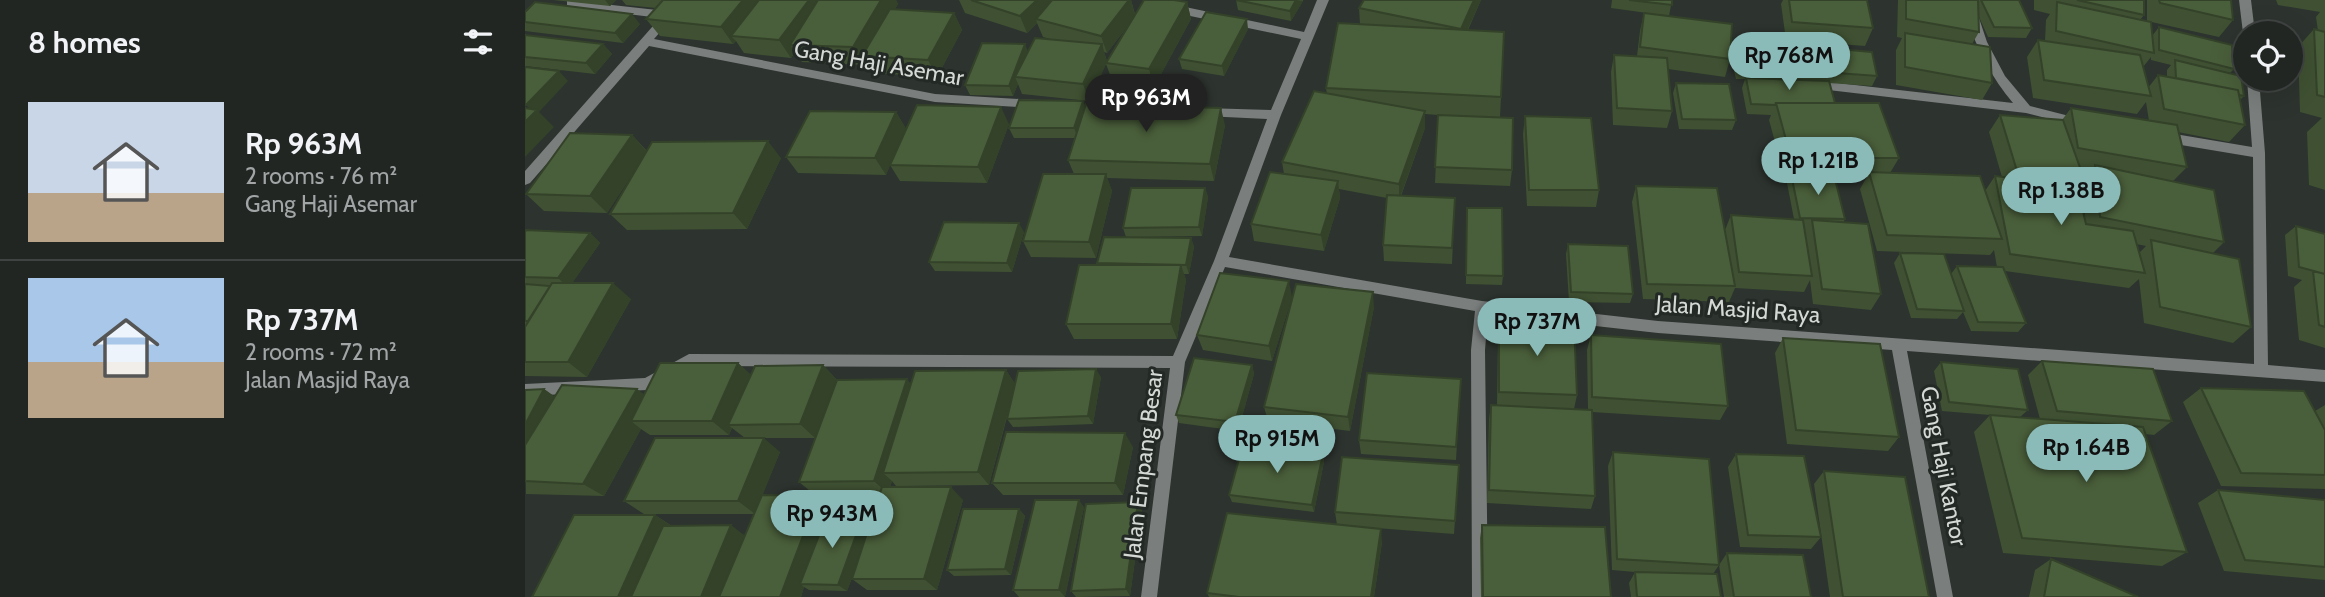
<!DOCTYPE html>
<meta charset="utf-8">
<style>
:root{--surface:#222623;--page:#2a2e2b;--text:#f1f3f6;--muted:#a2a5a6;--line:#3f4341;--accent:#8bbbb9}
body{margin:0;font-family:Cabin,sans-serif;background:var(--page);color:var(--text);height:100vh;display:flex;flex-direction:column;font-size:26px;white-space:nowrap}
*{box-sizing:border-box;margin:0}
p{font-size:23px;color:var(--muted)}
.icon{flex:none;width:38px;height:38px;fill:none;stroke:currentColor;stroke-width:2;stroke-linecap:round;stroke-linejoin:round}
.map{position:relative;flex:1;overflow:hidden}
.details{display:flex;flex-direction:column;background:var(--surface);width:525px}
.details>*{flex:none}
.fabs{position:absolute;left:1708px;top:21px;display:grid;gap:14px}
.fabs a{display:grid;place-items:center;width:70px;height:70px;border-radius:50%;background:var(--surface);box-shadow:0 7px 28px #0002,0 0 0 2px var(--line);font-size:35px}
.price{position:absolute;translate:-50% -60px;padding:0 16px;border-radius:24px;background:var(--accent);color:#111;font-size:23px;line-height:46px;filter:drop-shadow(0 2px 4px #0008)}
.price::after{content:'';position:absolute;left:50%;top:42px;width:21px;height:16px;margin-left:-10px;background:inherit;clip-path:polygon(0 0,100% 0,50% 100%)}
.price.current{background:#222;color:#fff}
ul{padding:0;list-style:none}
li{display:flex;align-items:center;gap:21px;height:175px;padding:0 28px}
li+li{border-top:2px solid var(--line)}
li span{display:grid;place-items:center;flex:none;width:196px;height:140px;border-radius:0px;color:#555}
li>.icon{margin-inline-start:auto}
span .icon{width:84px;height:84px;fill:#fffc;stroke-width:1}
li b{font-size:30px}
h2{display:flex;justify-content:space-between;align-items:center;height:84px;padding:0 28px;font-size:30px}
main{display:flex;flex:1;min-height:0}
.map>svg:first-child{display:block}
.lines{fill:none;stroke-linecap:round;stroke-linejoin:round}
.street{fill:#7a7e7d;fill-rule:evenodd}
.wall{fill:#3f5132;fill-rule:evenodd}
.shaded-wall{fill:#334229}
.building{fill:#495e3a;stroke:#334229;stroke-width:2}
.labels{text-anchor:middle;dominant-baseline:central;stroke-width:6;stroke-linejoin:round;paint-order:stroke}
.street-label{font-size:23px;fill:#d5d9d6;stroke:#232925}
</style>
<main>
<section class="details">
<h2>8 homes<svg class="icon" aria-label="filters" viewBox="0 0 24 24"><path d="M4 7h16M4 17h16"/><circle cx="9" cy="7" r="2"/><circle cx="15" cy="17" r="2"/></svg></h2>
<ul>
<li><span style="background:linear-gradient(#c9d6e8 65%,#b9a48a 0)"><svg class="icon" aria-label="home" viewBox="0 0 24 24"><path d="M3 11l9-7 9 7M6 9v11h12V9"/></svg></span><div><b>Rp 963M</b><p>2 rooms · 76 m²</p><p>Gang Haji Asemar</p></div></li>
<li><span style="background:linear-gradient(#a9c7e8 60%,#b9a48a 0)"><svg class="icon" aria-label="home" viewBox="0 0 24 24"><path d="M3 11l9-7 9 7M6 9v11h12V9"/></svg></span><div><b>Rp 737M</b><p>2 rooms · 72 m²</p><p>Jalan Masjid Raya</p></div></li>
</ul>
</section>
<div class="map">
<svg width="1800" height="597" viewBox="0 0 1800 597">
<rect width="100%" height="100%" fill="#2d332f"/>
<g class="lines">
<path class="street" d="M42 0 141 11 151 0H163L129 39 410 94 512 100 518 104 512 108 410 102 124 46 5 183 0 185V171L135 18 46 7 42 6Z
M792 0H804L756 115 704 257 957 301 1133 321 1729 364 1728 157 1638 142 1632 137 1638 132 1727 147 1722 79H1734L1740 153 1743 365 1800 370V382L1382 351 1428 597H1412L1367 350 1133 333 963 314 960 350 963 597H947L946 350 950 311 700 267 660 362 632 597H616L645 368 166 366 122 390 0 396V384L120 378 164 354 648 356 689 261 742 119 679 116 673 112 679 108 746 110 776 39 646 12 640 8 646 4 779 32Z
M1714 0H1726L1730 33H1720V36L1718 33Z
M1448 14 1454 18 1462 42 1480 76 1505 106 1560 120 1562 123 1560 126 1556 127 1501 113 1286 88 1280 84 1286 80 1488 103C1467 78 1452 50 1442 18Z"/>
</g>
<path class="wall" d="M28 0H91L85 6Z
M97 0H371L373 4 370 9 429 13 437 30 412 77 347 73 340 62 339 65 277 62 270 52 266 58 219 53 211 41 208 44 135 36 121 19 131 8 101 5Z
M434 0H606L610 14 662 2 666 19 629 87 587 80 581 64 564 101 497 94 493 84 488 96 445 95 440 85 503 51 529 40 518 37 512 23 502 33 440 13ZM605 23 582 61 579 52 582 53Z
M711 0H778V1L766 21 713 10Z
M956 0 943 30 976 97 975 117 987 170 985 186 910 183 913 115 900 114V128L876 196 930 198 927 264 859 261 858 245 862 198 814 189 815 198 799 251 729 241 726 224 759 174 757 162 802 94 801 88 835 24 834 8Z
M1087 0H1147L1144 16 1086 8Z
M1258 0H1342L1348 28 1340 46 1261 40 1256 4Z
M1373 0H1494L1507 28 1501 38 1463 37 1454 17V32L1447 44 1467 83 1457 100 1371 85V50L1377 38 1372 37Z
M1509 0H1619V15L1615 20 1627 36 1634 27 1709 69 1705 73 1719 96 1715 100 1720 125 1704 142 1653 132 1662 167 1648 181 1699 242 1688 253 1726 327 1708 343 1619 323 1614 279 1604 288 1480 271 1501 323 1493 332 1446 331 1438 312 1432 319 1386 318 1369 263 1375 253 1426 274 1432 266 1472 267 1469 250 1465 255 1352 251 1335 189 1343 175H1300L1320 219 1318 223 1356 294 1346 310 1288 304 1285 280 1279 292 1210 288 1204 302 1118 299 1107 202 1111 186 1200 230 1206 215 1269 219 1262 183 1265 175H1259L1244 120 1246 115 1222 114 1217 88 1220 79H1211L1205 55V59L1200 77 1143 69 1147 111 1142 128 1088 125 1086 72 1089 55 1112 56 1115 31 1119 13 1206 49 1208 42 1258 70 1255 79 1268 80 1264 55 1268 45 1352 76 1347 86 1304 83 1310 103 1374 158 1365 173 1460 191 1470 176 1477 177 1464 132 1475 115 1537 120 1546 108 1624 121 1621 102 1612 114 1508 98 1502 57 1513 40 1520 41 1521 20 1525 14 1509 10ZM1626 57V60L1646 65 1642 70V77L1633 75 1623 88 1618 67ZM1555 168 1567 170 1557 182 1560 218 1550 186 1558 176ZM1611 244 1621 246 1614 253Z
M1622 0H1706L1708 20 1694 37 1622 21Z
M1751 0H1800V190L1784 185 1782 132 1797 118 1775 112 1773 47 1789 29 1793 31 1791 17 1795 12 1753 5Z
M0 12 115 24 98 43 0 31Z
M723 29 699 76 657 69 654 59Z
M0 35 78 44 87 54 70 74 0 66Z
M1151 83 1211 120 1207 130 1154 129 1148 93Z
M558 101 560 107 700 125 689 181 582 178 587 191 571 258 506 257 498 241 549 174 543 160 550 138H489L484 128Z
M371 112 381 129 484 124 462 183 375 181 365 165 361 175 273 173 261 157Z
M1000 116 1074 190 1071 207 1002 206 998 134Z
M107 135 122 151 256 158 222 229 102 230 85 214 116 161 82 213 19 211 1 194Z
M680 188 683 197 677 236 609 237 666 238 669 247 664 274H659L661 280 652 339H549L541 324 573 265 572 263 601 237 598 228Z
M941 217 978 276 977 285 941 284Z
M1771 226 1800 234V348L1774 340 1769 287 1777 280 1763 276 1760 235Z
M0 232 65 233 75 243 47 283 106 299 62 377 0 376Z
M499 232 487 272 410 271 404 262Z
M1043 244 1108 294 1105 303 1044 302 1041 254Z
M767 297 747 361 678 350 672 335Z
M849 307 825 431 743 421 739 407Z
M974 322 1052 395 1049 409H1063L1062 350 1066 335 1203 406 1195 420 1067 412 1070 496 1066 509 962 503 964 419 966 405H972L973 337Z
M1258 338 1374 437 1363 451 1262 444 1250 353Z
M1517 361 1647 421 1629 435 1620 434 1662 552 1637 566 1478 553 1449 432 1465 415 1417 411 1409 371 1416 362 1503 410 1495 417 1515 419 1503 375Z
M213 363 226 375 298 365 312 380 386 384 481 370 490 384 576 377 568 424 488 427 482 419 486 402 464 485 371 486 367 481 365 487 438 500 412 590H342L327 579 332 565 322 591 284 590 279 587 276 597H7L130 515 147 526 220 535 229 514H119L99 501 220 438 207 428 204 435H125L116 429 79 496 1 494 0 390 19 389 30 397 112 389 119 395ZM231 438H290L274 482 290 495 355 494 346 523 306 516 308 509 236 498 255 452Z
M727 365 729 374 713 431 654 423 651 415Z
M936 379 931 460 836 454 834 440Z
M1676 388 1790 411 1800 405V489L1696 486 1658 402Z
M608 447 598 495H478L467 483Z
M1088 452 1194 565 1188 574 1196 597H1106L1104 583 1110 572 1087 570 1083 466Z
M798 454 799 462 789 512 707 502 704 495Z
M1211 454 1296 537 1286 549 1215 547 1203 467Z
M934 465 929 534 812 525 810 512Z
M1299 471 1404 597H1305L1289 484Z
M1693 490 1800 500V580L1699 571 1673 503Z
M559 507 540 597H494L488 590Z
M494 509 500 516 486 575 429 576 422 570Z
M617 509 605 596 551 597 546 591Z
M957 525 1086 597H956L955 538Z
M857 542 849 597H684L682 593Z
M1202 553 1286 597H1199L1194 565Z
M1526 559 1613 597H1504L1510 570Z"/>
<path class="shaded-wall" d="M80 0H91L85 6Z
M218 0H244L206 36 211 41 208 44 196 27Z
M284 0H302L265 45 270 52 266 58 254 40Z
M356 0H371L373 4 344 56H337L340 62 339 65 328 47Z
M512 0H532L511 19 512 23 502 33 495 16Z
M604 0H606L610 16 582 53 576 36Z
M771 0 778 1 766 21 765 11Z
M949 0H956L935 46 936 29Z
M662 2 666 19 629 87 624 69Z
M429 13 437 30 412 77 403 60Z
M107 14 115 24 98 43 90 33Z
M722 19 723 29 699 76 697 66Z
M78 44 87 54 70 74 61 63Z
M500 44 504 54 490 77 493 84 488 96 484 86Z
M577 44 582 62 564 101 558 84Z
M34 71 43 81 14 112 29 127 0 157V122L9 113 1 105Z
M558 101 562 111 553 138 549 128Z
M476 107 484 124 462 183 453 167Z
M696 108 700 125 689 181 685 164Z
M900 111V128L874 200V184Z
M371 112 381 129 361 175 350 158Z
M107 135 122 152 82 213 65 196Z
M243 141 256 158 222 229 208 213Z
M581 174 587 191 571 258 564 242Z
M813 181 815 198 799 251 796 235Z
M680 188 683 197 677 236 674 227Z
M494 223 499 232 487 272 482 263Z
M65 233 75 243 44 288 33 278Z
M666 238 669 247 664 274 661 265Z
M656 265 661 280 652 339 646 324Z
M764 281 767 297 747 361 744 346Z
M88 283 106 299 62 377 43 362Z
M848 292 849 307 825 431 823 417Z
M213 363 229 378 203 425 207 428 204 435 187 421Z
M298 365 312 380 290 438 275 424Z
M727 365 729 374 713 431 710 422Z
M571 369 576 377 568 424 563 416Z
M481 370 490 384 464 485 453 472Z
M382 379 394 394 358 473 367 481 363 494 349 481Z
M19 389 40 404 0 462V425Z
M112 389 130 403 106 421 116 429 79 496 58 484Z
M600 433 608 447 598 495 590 483Z
M239 438 255 452 230 514 213 501Z
M798 454 799 462 789 512 787 505Z
M426 487 438 500 412 590 399 579Z
M293 496 308 509 280 584H275L279 587 276 597H255Z
M554 500 559 507 540 597 534 590Z
M613 502 617 509 605 596 601 589Z
M494 509 500 516 486 575 480 569Z
M130 515 149 528 119 597H93Z
M338 516 347 524 322 591 313 585Z
M206 525 223 538 199 597H176Z
M856 529 857 542 849 597H846Z"/>
<path class="building" d="M138 0H218L196 27 121 19Z
M234 0H284L254 40 206 36Z
M293 0H356L328 47 265 45Z
M446 0H512L495 16Z
M527 0H604L576 36 511 19Z
M619 0H649L662 2 624 69 581 63Z
M711 0H771L765 11Z
M839 0H949L936 29 834 8Z
M1104 0H1147V5Z
M1264 0H1342L1348 28 1267 22Z
M1381 0H1453L1454 32 1381 19Z
M1456 0H1494L1507 28 1469 27Z
M1552 0H1619V15Z
M1634 0H1706L1708 20 1635 3Z
M10 2 107 14 90 33 0 22V12Z
M1532 2 1626 22 1629 53 1531 31Z
M365 9 429 13 403 60 337 56Z
M681 12 722 19 697 66 654 59Z
M1119 13 1207 24 1205 59 1115 47Z
M813 23 979 32 976 97 801 88Z
M1634 27 1707 45 1709 69 1634 50Z
M1789 29 1800 32V97L1792 95Z
M1380 33 1465 47 1467 83 1380 67Z
M0 35 78 44 61 63 0 57Z
M510 38 577 44 558 84 490 77Z
M1513 40 1615 55 1626 96 1519 80Z
M1208 42H1251L1258 70 1214 69Z
M457 43 500 44 484 86 440 85Z
M1268 45 1347 52 1352 76 1272 70Z
M1089 55 1142 58 1147 111 1092 108Z
M1650 60 1716 76 1719 96 1714 95 1713 90 1651 78Z
M0 67 34 71 1 105H0Z
M1633 75 1713 90 1720 125 1639 109Z
M1221 78 1304 81 1310 103H1251L1250 105 1226 104Z
M1151 83 1204 84 1211 120 1157 119Z
M789 91 900 111 874 184 757 162Z
M494 100 558 101 549 128H484Z
M1251 103H1354L1374 158H1266Z
M561 104 696 108 685 164 543 160Z
M392 105 476 107 453 167 365 165Z
M0 108 12 110 0 122Z
M1546 108 1652 125 1662 167 1553 148Z
M285 111 371 112 350 158 261 157Z
M913 115 988 118 987 170 910 167Z
M1475 115 1538 120 1558 176 1492 171Z
M1000 116 1066 118 1074 190H1004Z
M45 133 107 135 65 196 1 194Z
M243 141 208 213 85 214 127 142Z
M1570 165 1689 190 1699 242 1575 217Z
M745 172 813 181 796 235 726 224Z
M1344 172 1455 176 1477 239 1362 235Z
M518 174H581L564 242 498 241Z
M1266 174 1309 175 1320 219 1275 218Z
M1470 176 1552 186 1561 224 1608 231 1620 273 1485 254Z
M1111 186 1192 188 1210 286 1122 284Z
M606 188H680L674 227 598 228Z
M862 195 930 198 927 248 858 245Z
M942 208H977L978 276 941 275Z
M1206 215 1278 220 1287 276 1214 272Z
M1287 220 1343 224 1356 294 1297 289Z
M419 222 494 223 482 263 404 262Z
M1771 226 1800 234V274L1774 267Z
M1 230 65 233 33 278 0 277V232Z
M579 237 666 238 661 265 572 263Z
M1626 240 1714 259 1726 327 1635 307Z
M1043 244 1103 246 1108 294 1046 292Z
M1375 253 1419 254 1439 311 1392 309Z
M554 265H656L646 324H541Z
M1432 266 1478 267 1501 323 1453 322Z
M1788 271 1800 274V327L1794 325Z
M695 273 764 281 744 346 672 335Z
M27 283H88L43 362H0V327Z
M0 284 25 286 3 321H0Z
M771 284 848 292 823 417 739 407Z
M974 322 1049 324 1052 395 974 392Z
M1066 335 1196 344 1203 406 1067 397Z
M1258 338 1355 344 1374 437 1271 430Z
M669 358 727 365 710 422 651 415Z
M1517 361 1628 369 1647 421 1532 411Z
M1416 362 1493 369 1503 410 1424 402Z
M135 363H213L187 421H106Z
M298 365 275 424 203 425 230 366Z
M571 369 563 416 482 419 493 371Z
M481 370 453 472 358 473 390 371Z
M842 373 936 379 931 447 834 440Z
M382 379 349 481 274 482 312 380Z
M37 385 112 389 58 484 0 481V445Z
M1676 388 1779 391 1800 430V475L1716 473Z
M19 389 0 425V390Z
M966 405 1067 410 1070 496 964 490Z
M1465 415 1618 427 1662 552 1497 538Z
M481 432 600 433 590 483H467Z
M130 438H239L213 501H99Z
M718 445 798 454 787 505 704 495Z
M1088 452 1184 459 1194 565 1092 559Z
M1211 454 1279 456 1296 537 1223 535Z
M817 457 934 465 930 521 810 512Z
M1299 471 1380 477 1404 597H1318Z
M357 487H426L399 579H327Z
M1693 490 1800 500V567L1720 560Z
M237 495 293 496 255 597H194Z
M510 500H554L534 590H488Z
M613 502 601 589 546 591 561 504Z
M438 509H494L480 569 422 570Z
M702 513 856 529 846 597H714L682 593Z
M49 515H130L93 597H7Z
M302 515 338 516 313 585 275 584Z
M206 525 176 597H106L138 526Z
M957 525 1080 527 1086 597H958Z
M1202 553 1278 555 1286 597H1209Z
M1526 559 1613 597H1519Z
M1110 572 1192 574 1196 597H1112Z"/>
<g class="labels">
<g class="street-label">
<text transform="translate(354 63) rotate(10)">Gang Haji Asemar</text>
<text transform="translate(1213 309) rotate(4)">Jalan Masjid Raya</text>
<text transform="translate(618 464) rotate(-83)">Jalan Empang Besar</text>
<text transform="translate(1419 466) rotate(79)">Gang Haji Kantor</text>
</g>
</g>
</svg>
<div class="fabs">
<a><svg class="icon" aria-label="locate" viewBox="0 0 24 24"><circle cx="12" cy="12" r="6"/><path d="M12 2v4M12 18v4M2 12h4M18 12h4"/></svg></a>
</div>
<b class="price" style="left:1264px;top:92px">Rp 768M</b>
<b class="price current" style="left:621px;top:134px">Rp 963M</b>
<b class="price" style="left:1293px;top:197px">Rp 1.21B</b>
<b class="price" style="left:1536px;top:227px">Rp 1.38B</b>
<b class="price" style="left:1012px;top:358px">Rp 737M</b>
<b class="price" style="left:752px;top:475px">Rp 915M</b>
<b class="price" style="left:1561px;top:484px">Rp 1.64B</b>
<b class="price" style="left:307px;top:550px">Rp 943M</b>
</div>
</main>
